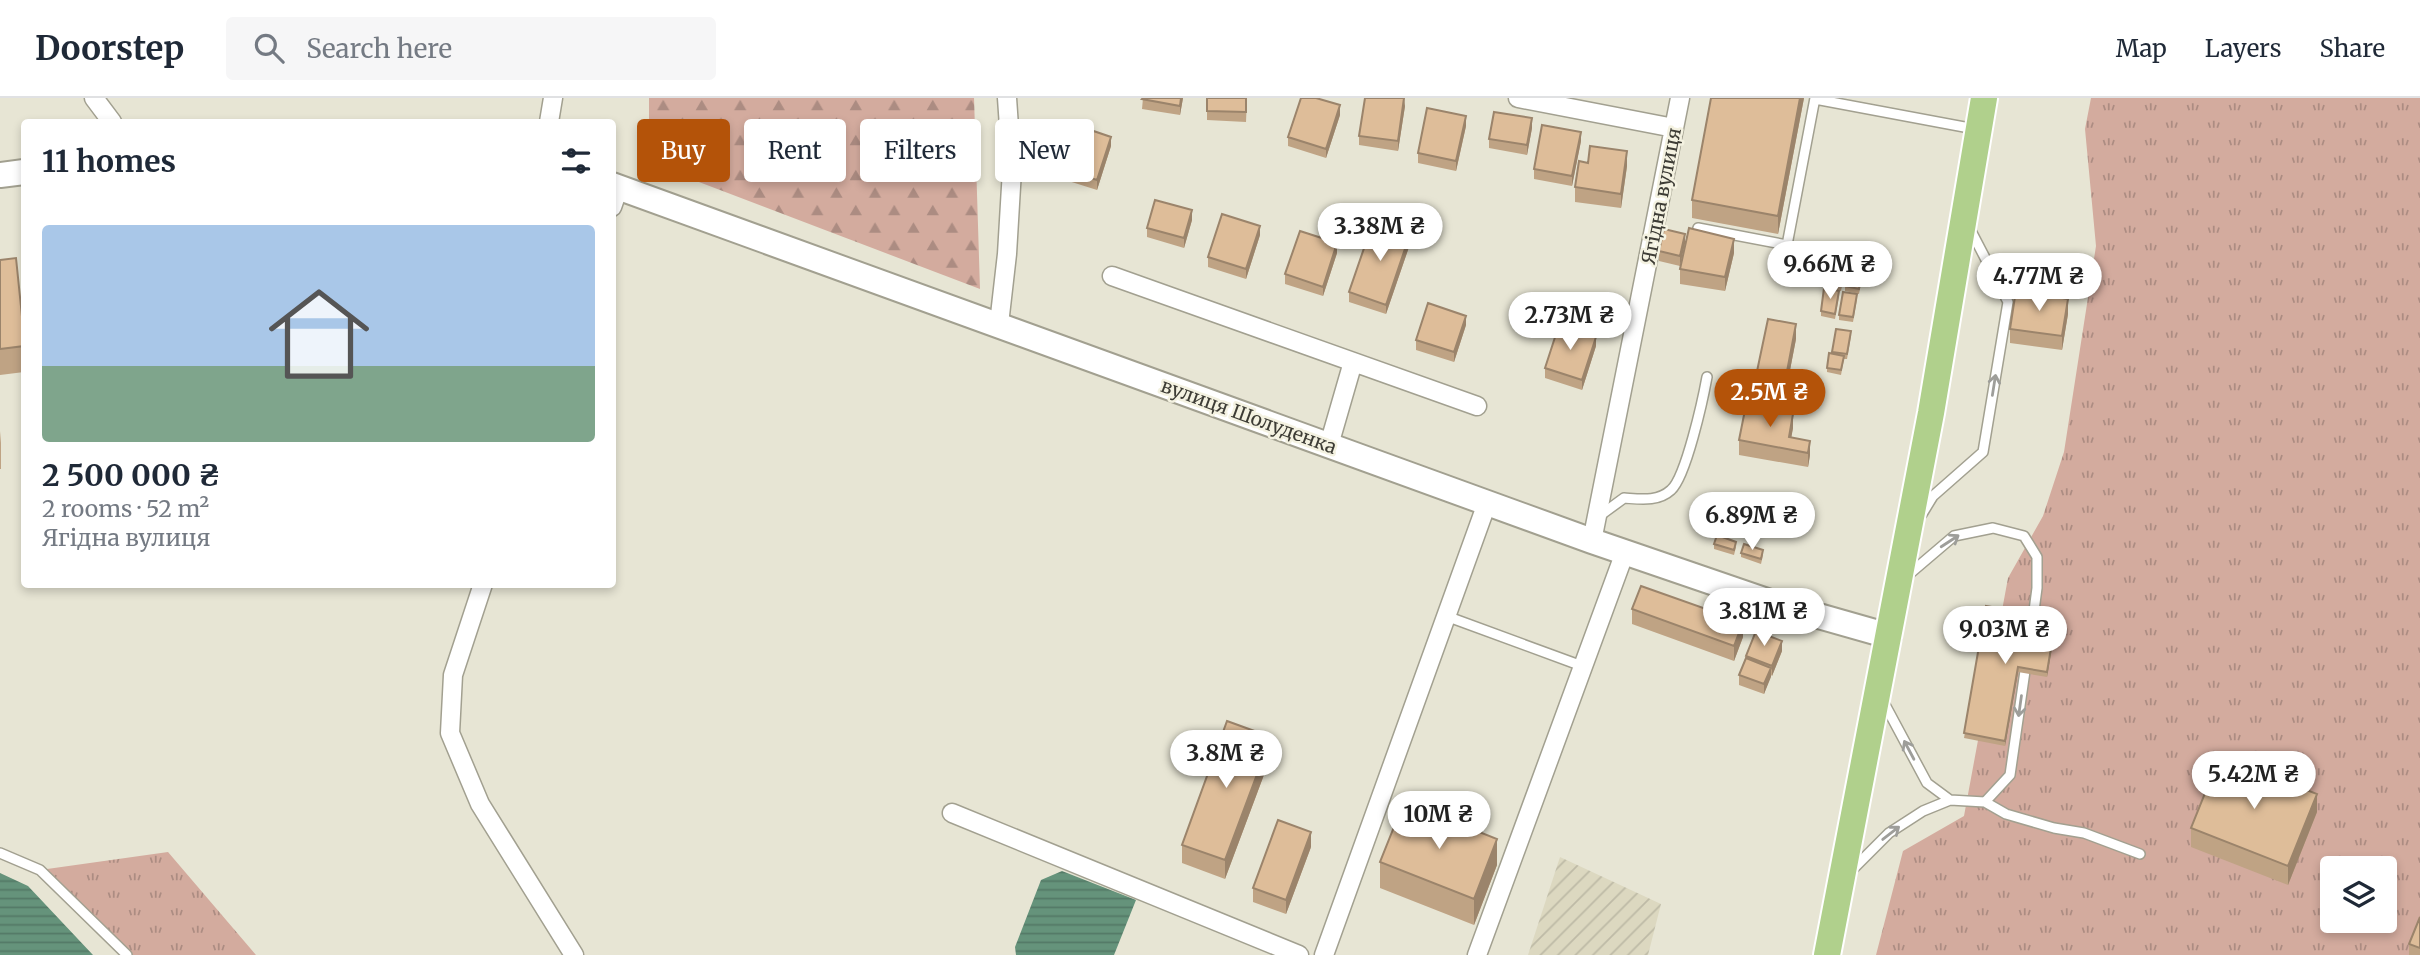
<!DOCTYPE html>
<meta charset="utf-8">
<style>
:root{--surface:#fff;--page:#f6f6f7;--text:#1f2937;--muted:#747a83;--line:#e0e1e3;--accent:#b45309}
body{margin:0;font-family:Merriweather,serif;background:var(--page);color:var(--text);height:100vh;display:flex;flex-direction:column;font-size:26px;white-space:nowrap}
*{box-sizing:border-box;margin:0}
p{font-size:23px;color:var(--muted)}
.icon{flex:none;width:38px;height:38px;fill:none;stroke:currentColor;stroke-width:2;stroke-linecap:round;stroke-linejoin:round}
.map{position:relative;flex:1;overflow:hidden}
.side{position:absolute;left:21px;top:21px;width:595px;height:469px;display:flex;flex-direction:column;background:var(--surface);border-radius:7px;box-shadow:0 4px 10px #0003}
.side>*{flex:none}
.top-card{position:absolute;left:637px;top:21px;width:665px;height:63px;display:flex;gap:14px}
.buttons{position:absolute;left:2320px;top:758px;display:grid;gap:14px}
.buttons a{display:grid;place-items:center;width:77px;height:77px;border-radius:7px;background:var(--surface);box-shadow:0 4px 10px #0003;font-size:35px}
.price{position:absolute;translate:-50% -60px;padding:0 16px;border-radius:24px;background:#fff;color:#222;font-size:23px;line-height:46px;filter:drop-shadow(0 2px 4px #0008)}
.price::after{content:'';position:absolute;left:50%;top:42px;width:21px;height:16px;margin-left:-10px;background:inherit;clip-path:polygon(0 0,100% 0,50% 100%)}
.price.on{background:var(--accent);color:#fff}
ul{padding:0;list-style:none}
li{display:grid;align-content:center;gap:14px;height:371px;padding:0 21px}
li+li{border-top:2px solid var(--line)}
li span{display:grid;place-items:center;height:217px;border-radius:7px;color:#555}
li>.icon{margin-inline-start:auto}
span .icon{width:126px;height:126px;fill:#fffc;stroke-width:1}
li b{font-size:30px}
h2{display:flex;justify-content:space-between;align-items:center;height:84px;padding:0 21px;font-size:30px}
.tag{padding:0 24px;border-radius:7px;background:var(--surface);box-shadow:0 4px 10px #0003;font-size:24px;line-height:63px}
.tag.on{background:var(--accent);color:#fff}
header{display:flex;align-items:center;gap:42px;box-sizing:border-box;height:98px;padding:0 35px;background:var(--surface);border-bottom:2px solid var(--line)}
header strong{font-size:33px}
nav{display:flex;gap:38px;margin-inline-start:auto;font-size:24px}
.search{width:490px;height:63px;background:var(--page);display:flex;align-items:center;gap:18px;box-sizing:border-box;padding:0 24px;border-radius:7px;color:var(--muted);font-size:26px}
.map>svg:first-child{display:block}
.industrial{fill:url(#industrial-furrows)}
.grass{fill:url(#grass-tufts);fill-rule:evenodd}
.forest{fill:url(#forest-firs)}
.water{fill:url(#water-rules)}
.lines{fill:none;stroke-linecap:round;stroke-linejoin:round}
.lane-casing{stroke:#a2a090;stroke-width:12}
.street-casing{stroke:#a2a090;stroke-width:21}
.secondary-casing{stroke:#a2a090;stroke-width:28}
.primary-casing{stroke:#fff;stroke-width:30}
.lane{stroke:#fff;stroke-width:9}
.street{stroke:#fff;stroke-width:18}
.secondary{stroke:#fff;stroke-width:24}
.primary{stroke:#b0d08c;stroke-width:26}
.wall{fill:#bfa384}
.shaded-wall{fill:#9b846b}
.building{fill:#debd99;stroke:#9b846b;stroke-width:2}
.oneway{stroke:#9e9e9a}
.labels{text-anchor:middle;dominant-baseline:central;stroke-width:5;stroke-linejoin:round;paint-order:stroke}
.street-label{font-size:19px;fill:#3d3c35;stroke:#f4f2e1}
</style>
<header>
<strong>Doorstep</strong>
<div class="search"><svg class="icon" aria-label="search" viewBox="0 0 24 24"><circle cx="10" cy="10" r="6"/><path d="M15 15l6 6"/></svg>Search here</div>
<nav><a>Map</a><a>Layers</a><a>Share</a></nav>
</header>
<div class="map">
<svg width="2420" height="857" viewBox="0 0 2420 857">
<defs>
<pattern id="industrial-furrows" width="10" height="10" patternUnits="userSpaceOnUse" patternTransform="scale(1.75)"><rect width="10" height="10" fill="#dcd8c0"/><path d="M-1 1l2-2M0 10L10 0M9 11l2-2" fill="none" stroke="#bebaa6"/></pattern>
<pattern id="grass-tufts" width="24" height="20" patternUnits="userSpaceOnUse" patternTransform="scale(1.75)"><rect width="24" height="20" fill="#d3ab9e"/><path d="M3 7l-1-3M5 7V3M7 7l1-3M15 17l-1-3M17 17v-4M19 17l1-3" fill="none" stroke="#ac8c82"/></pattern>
<pattern id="forest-firs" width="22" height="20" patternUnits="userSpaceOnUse" patternTransform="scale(1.75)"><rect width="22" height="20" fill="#d3ab9e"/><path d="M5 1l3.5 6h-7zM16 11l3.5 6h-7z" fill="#ac8c82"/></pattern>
<pattern id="water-rules" width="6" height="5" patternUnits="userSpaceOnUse" patternTransform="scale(1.75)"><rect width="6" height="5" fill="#65937b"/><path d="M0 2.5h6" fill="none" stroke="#547966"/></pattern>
</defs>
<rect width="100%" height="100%" fill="#e7e5d4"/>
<path class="industrial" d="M1560 759 1661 806 1648 857H1528Z"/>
<path class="grass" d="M2091 0H2420V857H1876L1903 753 1964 718 2008 480 2043 418 2064 354 2096 148 2085 31ZM2333 770H2385V822H2333Z
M168 754 256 857H127L40 772Z"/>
<path class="forest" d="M649 0H974L980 191 649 65Z"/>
<path class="water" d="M1062 773 1136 802 1114 857H1016L1015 849 1041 782Z
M0 775 28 788 93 857H0Z"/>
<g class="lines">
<g class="lane-casing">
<path id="lane" d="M1815 1 1975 31
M1698 130 1787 147 1815 0
M1922 416 1933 398 1983 354 2008 204 1970 131
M1598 419 1624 400C1640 401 1658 404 1671 392 1686 379 1703 301 1707 279
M1907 478 1954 438 1993 430 2024 438 2037 459V490L2032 528
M1446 518 1582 568
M1883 603 1927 685 1950 702
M1985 704 2010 677 2026 566
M0 755 40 772 127 857
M1850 774 1889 735 1923 713 1950 702 1985 704 2006 716 2054 730 2084 735 2140 756"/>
</g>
<g class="street-casing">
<path id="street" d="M94 0 112 24
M1518 0 1674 30
M549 24 553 0
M612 109 619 89
M1112 178 1477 308
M999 226 1007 156 1012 72 1007 0
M1329 347 1353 264
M1592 443 1680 0
M483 486 453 577 450 635 480 706 574 857
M952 715 1299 857
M1324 857 1487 405
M1477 857 1625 454"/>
</g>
<g class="secondary-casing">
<path id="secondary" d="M0 77 24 74
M612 87 1592 443 1773 505 1889 538"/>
</g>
<g class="primary-casing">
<path id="primary" d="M1827 857 1931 315 1984 0"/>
</g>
<use href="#lane" class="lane"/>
<use href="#street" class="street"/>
<use href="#secondary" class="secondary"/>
<use href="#primary" class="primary"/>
</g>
<path class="wall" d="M1143 0H1183L1180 17 1142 11Z
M1207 0H1247L1246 24 1207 22Z
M1804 0 1778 136 1692 120V102Z
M1405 8 1398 53 1359 47V38Z
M1340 17 1326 60 1288 48V39Z
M1466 28 1456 73 1418 65V55Z
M1532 30 1527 57 1489 50V41Z
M1581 43 1572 88 1534 81V71Z
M1111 48 1097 92 1059 80V70Z
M1588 65 1627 68 1621 110 1575 104V89Z
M1192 122 1184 150 1147 139V130Z
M1685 136 1680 168 1659 163V153Z
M1260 137 1246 181 1208 169V159Z
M1410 146 1386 216 1349 204V194Z
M1337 155 1323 198 1285 186V176Z
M1734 155 1725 193 1680 186V171Z
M0 162 24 238V274L0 277Z
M1845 170 1841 193 1826 190V185Z
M1863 173 1859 196 1845 193V188Z
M1839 198 1835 221 1821 218V213Z
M1857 201 1853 224 1839 222V217Z
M2068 216 2062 252 2010 245V231Z
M1466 227 1454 264 1416 252V242Z
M1836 231 1851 238 1847 261H1844L1841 277 1827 274V270L1832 256Z
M1796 241 1785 298 1756 293V278Z
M1596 248 1582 292 1545 280V270Z
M1793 330 1791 339 1810 357 1808 369 1739 357V342Z
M0 333 1 345V371H0Z
M1714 446 1736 449 1734 457 1714 451Z
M1741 455 1763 457 1761 466 1741 459Z
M1986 508 2056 525 2047 579 2018 574 2005 648 1964 640Z
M1632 511 1743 539 1734 563 1632 526Z
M1782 553 1772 578 1771 577 1764 596 1739 587V577L1746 558Z
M1271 658 1225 781 1182 765V747Z
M2317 714 2288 787 2191 749V730Z
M1311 749 1286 816 1253 804V790Z
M1380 764 1497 767 1474 827 1380 790Z
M2420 819V857H2409V846Z"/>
<path class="shaded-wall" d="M1181 0H1183L1180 17V8Z
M1404 0 1405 8 1398 53V43Z
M1800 0H1804L1778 136V118Z
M1340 7V17L1326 60V51Z
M1466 18V28L1456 73V63Z
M1532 20V30L1527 57V47Z
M1581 34V43L1572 88V78Z
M1111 39V48L1097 92V82Z
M1627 53V68L1621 110V96Z
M1192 112V122L1184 150V140Z
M1260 128V137L1246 181V171Z
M1410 136V146L1386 216V207Z
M1685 136V146L1680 168V158Z
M1734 141V155L1725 193V179Z
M1337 145V155L1323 198V189Z
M2068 201V216L2062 252V238Z
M1466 218V227L1454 264V254Z
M1796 226V241L1785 298V284Z
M1596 239V248L1582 292V282Z
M1793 316V330L1789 353V339Z
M1810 343V357L1808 369V355Z
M2056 520V525L2047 579V574Z
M1743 524V539L1734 563V548Z
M1782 543V553L1772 578V568Z
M2018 569V574L2005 648V643Z
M1771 570V579L1764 596V586Z
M1271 639V658L1225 781V762Z
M2317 696V714L2288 787V768Z
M1311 734V749L1286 816V802Z
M1497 741V767L1474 827V801Z"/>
<path class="building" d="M1143 0H1181L1180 8 1142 1Z
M1207 0H1246V14L1207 13Z
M1301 0H1316L1340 7 1326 51 1288 39Z
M1365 0H1404L1398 43 1359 38Z
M1711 0H1800L1778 118 1692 102Z
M1427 10 1466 18 1456 63 1418 55Z
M1494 14 1532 20 1527 47 1489 41Z
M1073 26 1111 39 1097 82 1059 70Z
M1542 27 1581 34 1572 78 1534 71Z
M1590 48 1627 53 1621 96 1575 89 1579 63 1588 65Z
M1155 102 1192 112 1184 140 1147 130Z
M1222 116 1260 128 1246 171 1208 159Z
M1373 124 1410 136 1386 207 1349 194Z
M1689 130 1734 141 1725 179 1680 171Z
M1664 131 1685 136 1680 158 1659 153Z
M1300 133 1337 145 1323 189 1285 176Z
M16 160 24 238V248L0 251V162Z
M1830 162 1845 165 1841 188 1826 185Z
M1848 165 1863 168 1859 191 1845 188Z
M1824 190 1839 193 1835 216 1821 213Z
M2016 192 2068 201 2062 238 2010 231Z
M1843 194 1857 196 1853 219 1839 217Z
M1428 205 1466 218 1454 254 1416 242Z
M1768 221 1796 226 1785 284 1756 278Z
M1559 227 1596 239 1582 282 1545 270Z
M1836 231 1851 233 1847 256 1832 254Z
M1829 255 1844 258 1841 272 1827 270Z
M1746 307 1793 316 1789 339 1810 343 1808 355 1739 342Z
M1717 437 1736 444 1734 452 1714 446Z
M1744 446 1763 452 1761 461 1741 455Z
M1641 488 1743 524 1734 548 1632 511Z
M1986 508 2056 520 2047 574 2018 569 2005 643 1964 635Z
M1756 533 1782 543 1772 568 1746 558Z
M1746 560 1771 570 1764 586 1739 577Z
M1227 623 1271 639 1225 762 1182 747Z
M2220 658 2317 696 2288 768 2191 730Z
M1404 704 1497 741 1474 801 1380 764Z
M1278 722 1311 734 1286 802 1253 790Z
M2420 819V850L2409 846Z"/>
<defs><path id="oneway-shaft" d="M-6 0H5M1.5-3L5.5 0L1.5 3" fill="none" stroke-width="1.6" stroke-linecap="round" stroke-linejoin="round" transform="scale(1.75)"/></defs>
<g class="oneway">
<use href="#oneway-shaft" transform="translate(1994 287) rotate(-81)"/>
<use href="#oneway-shaft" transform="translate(1950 443) rotate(-33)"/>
<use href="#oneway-shaft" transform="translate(2020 608) rotate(98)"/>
<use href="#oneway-shaft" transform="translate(1909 652) rotate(-118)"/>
<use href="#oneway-shaft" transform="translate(1891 735) rotate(-38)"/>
</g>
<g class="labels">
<g class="street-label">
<text transform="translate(1661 98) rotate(-79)">Ягідна вулиця</text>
<text transform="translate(1249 318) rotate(20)">вулиця Шолуденка</text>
</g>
</g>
</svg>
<div class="buttons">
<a><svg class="icon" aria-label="layers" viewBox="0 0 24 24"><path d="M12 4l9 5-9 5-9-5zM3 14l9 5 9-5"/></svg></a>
</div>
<b class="price" style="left:1380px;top:165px">3.38M ₴</b>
<b class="price" style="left:1830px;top:203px">9.66M ₴</b>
<b class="price" style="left:2039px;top:215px">4.77M ₴</b>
<b class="price" style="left:1570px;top:254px">2.73M ₴</b>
<b class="price on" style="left:1770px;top:331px">2.5M ₴</b>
<b class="price" style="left:1752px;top:454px">6.89M ₴</b>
<b class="price" style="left:1764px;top:550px">3.81M ₴</b>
<b class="price" style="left:2005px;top:568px">9.03M ₴</b>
<b class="price" style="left:1226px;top:692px">3.8M ₴</b>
<b class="price" style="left:2254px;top:713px">5.42M ₴</b>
<b class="price" style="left:1439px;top:753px">10M ₴</b>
<div class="top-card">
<a class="tag on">Buy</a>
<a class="tag">Rent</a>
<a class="tag">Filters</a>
<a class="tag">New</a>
</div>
<section class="side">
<h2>11 homes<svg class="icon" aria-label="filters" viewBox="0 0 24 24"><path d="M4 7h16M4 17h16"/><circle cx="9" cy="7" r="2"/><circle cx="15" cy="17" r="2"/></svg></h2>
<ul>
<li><span style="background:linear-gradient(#a9c7e8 65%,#7fa58c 0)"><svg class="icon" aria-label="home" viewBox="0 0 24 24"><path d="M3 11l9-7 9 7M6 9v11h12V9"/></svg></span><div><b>2 500 000 ₴</b><p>2 rooms · 52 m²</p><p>Ягідна вулиця</p></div></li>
</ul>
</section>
</div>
